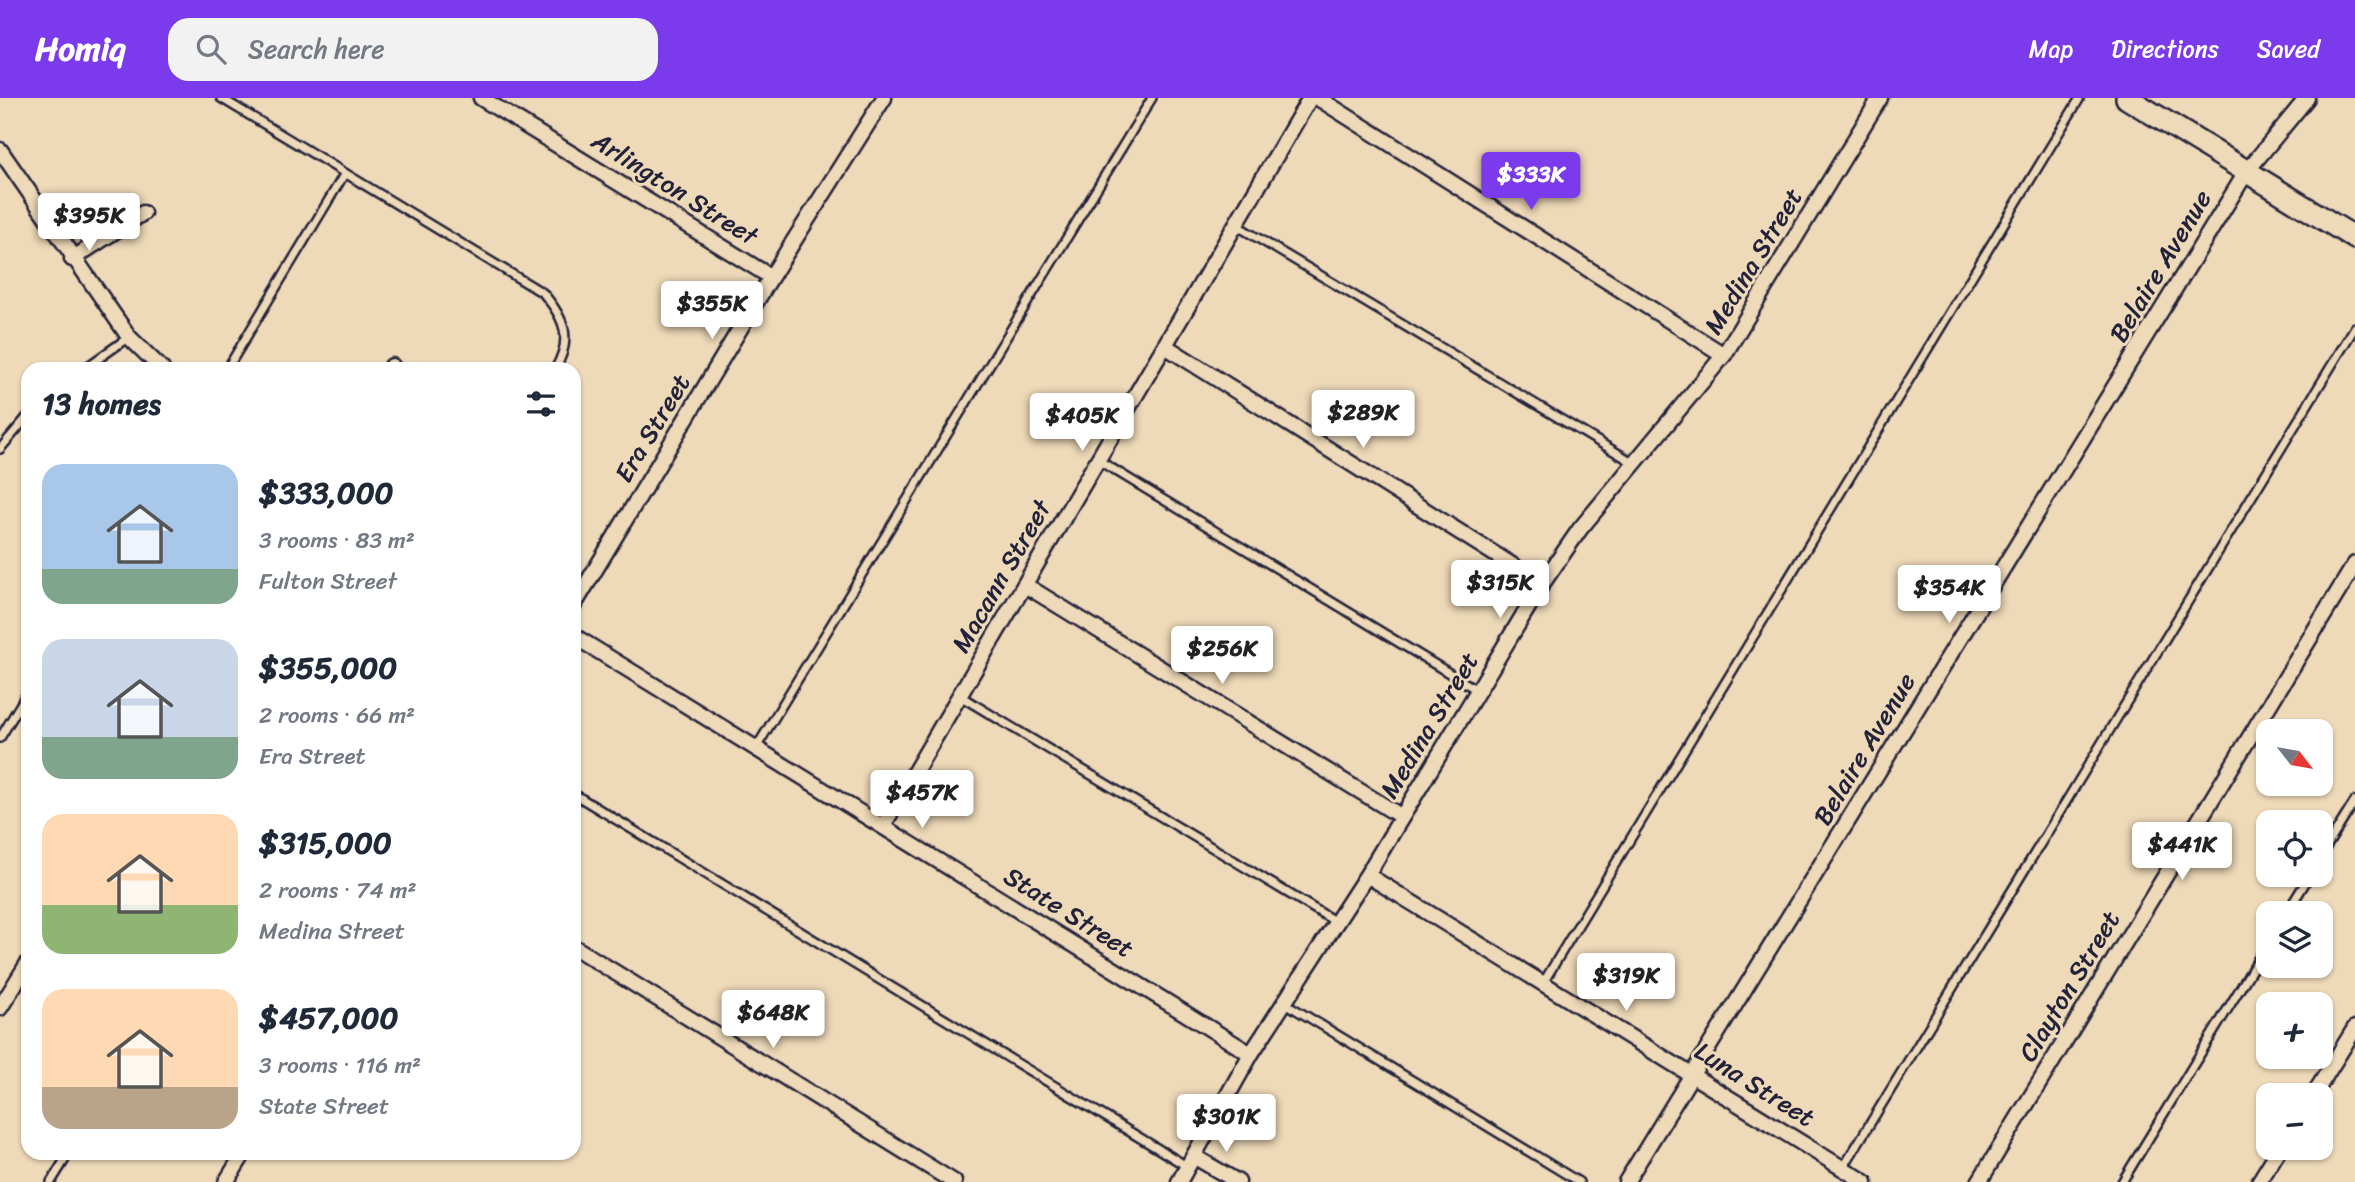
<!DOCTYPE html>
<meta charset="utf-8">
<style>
:root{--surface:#fff;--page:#f2f2f3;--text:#1f2937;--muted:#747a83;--accent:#7c3aed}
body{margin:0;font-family:Sriracha,sans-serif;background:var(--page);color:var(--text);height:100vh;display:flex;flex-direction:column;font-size:26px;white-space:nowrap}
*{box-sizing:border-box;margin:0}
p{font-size:23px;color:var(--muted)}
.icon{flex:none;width:38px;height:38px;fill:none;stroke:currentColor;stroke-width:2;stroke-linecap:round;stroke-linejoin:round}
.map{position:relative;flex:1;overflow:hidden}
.sheet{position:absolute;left:21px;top:264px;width:560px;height:798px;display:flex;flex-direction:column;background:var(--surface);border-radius:21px;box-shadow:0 2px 5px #0004}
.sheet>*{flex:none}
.needle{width:46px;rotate:121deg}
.fabs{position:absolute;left:2256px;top:621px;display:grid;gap:14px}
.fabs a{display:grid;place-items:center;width:77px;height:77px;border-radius:14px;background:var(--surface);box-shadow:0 2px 5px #0004;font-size:35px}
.price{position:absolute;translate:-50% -60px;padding:0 16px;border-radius:7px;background:#fff;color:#222;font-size:23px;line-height:46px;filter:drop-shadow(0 2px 4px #0008)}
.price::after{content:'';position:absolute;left:50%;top:42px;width:21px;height:16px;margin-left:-10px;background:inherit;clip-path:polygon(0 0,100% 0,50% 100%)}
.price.on{background:var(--accent);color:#fff}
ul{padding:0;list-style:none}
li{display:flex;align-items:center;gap:21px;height:175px;padding:0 21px}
li span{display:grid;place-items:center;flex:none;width:196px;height:140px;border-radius:21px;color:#555}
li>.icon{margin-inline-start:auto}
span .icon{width:84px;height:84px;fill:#fffc;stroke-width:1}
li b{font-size:30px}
h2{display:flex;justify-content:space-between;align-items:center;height:84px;padding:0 21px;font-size:30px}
header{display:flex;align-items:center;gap:42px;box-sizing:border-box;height:98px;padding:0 35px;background:var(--accent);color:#fff}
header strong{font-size:33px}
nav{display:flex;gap:38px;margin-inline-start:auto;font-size:24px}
.search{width:490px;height:63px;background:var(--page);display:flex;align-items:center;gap:18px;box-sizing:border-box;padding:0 24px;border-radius:21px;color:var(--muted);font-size:26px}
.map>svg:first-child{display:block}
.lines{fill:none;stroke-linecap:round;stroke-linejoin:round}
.service-casing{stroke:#22223b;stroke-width:12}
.minor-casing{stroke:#22223b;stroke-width:19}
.secondary-casing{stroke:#22223b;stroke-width:26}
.service{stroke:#eed9b8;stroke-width:7}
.minor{stroke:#eed9b8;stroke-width:14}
.secondary{stroke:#eed9b8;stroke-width:21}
.labels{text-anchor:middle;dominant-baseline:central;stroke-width:6;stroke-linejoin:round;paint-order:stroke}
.street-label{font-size:26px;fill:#22223b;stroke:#eed9b8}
</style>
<header>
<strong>Homiq</strong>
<div class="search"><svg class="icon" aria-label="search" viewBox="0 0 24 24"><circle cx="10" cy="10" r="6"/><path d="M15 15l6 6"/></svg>Search here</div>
<nav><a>Map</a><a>Directions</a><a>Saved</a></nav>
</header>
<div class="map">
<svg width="2355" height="1084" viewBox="0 0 2355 1084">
<rect width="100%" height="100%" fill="#eed9b8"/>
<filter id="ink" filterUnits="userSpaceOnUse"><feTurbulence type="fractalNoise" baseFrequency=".0143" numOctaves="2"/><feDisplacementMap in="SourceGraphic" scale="14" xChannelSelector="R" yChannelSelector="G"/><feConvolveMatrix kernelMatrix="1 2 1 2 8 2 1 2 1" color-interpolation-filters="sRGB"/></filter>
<g filter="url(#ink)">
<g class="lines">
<g class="service-casing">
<path id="service" d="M221 0 543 195C565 221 573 241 555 271
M1236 127 1634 365
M84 271 129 239
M227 271 345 75
M0 351 28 318
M1098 362 1477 592
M960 598 1336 824
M0 640 28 594
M756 650 1152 0
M574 696 1188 1069
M2320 759 2355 703
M2286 816 2310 777
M1543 885 2080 0
M1285 905 1579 1084
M1843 1070 2355 229
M51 1084 69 1055
M2122 1084 2268 845"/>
</g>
<g class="minor-casing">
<path id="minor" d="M481 0 771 179
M1318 0 1724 257
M0 52 129 239 162 271
M72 161 143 115
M1165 248 1542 486
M390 271 392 268
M1025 487 1402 719
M574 507 771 179 884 0
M574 538 1251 956
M883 728 1310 0
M1367 777 1865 1084
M574 849 954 1084
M0 910 28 865
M2313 998 2355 930
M1195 1059 1238 1084
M226 1084 244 1055
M1179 1084 1251 956 1367 777 1542 486 1580 431 1724 257 1880 0
M1626 1084 2247 73 2307 0
M1979 1084 2355 466
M2259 1084 2280 1050"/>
</g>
<g class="secondary-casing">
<path id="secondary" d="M2127 0 2355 140"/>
</g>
<use href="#service" class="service"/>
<use href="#minor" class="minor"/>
<use href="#secondary" class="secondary"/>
</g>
</g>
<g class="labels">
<g class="street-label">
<text transform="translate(675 90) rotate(32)">Arlington Street</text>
<text transform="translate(1753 163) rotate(-59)">Medina Street</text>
<text transform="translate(2160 168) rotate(-59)">Belaire Avenue</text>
<text transform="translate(652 330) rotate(-59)">Era Street</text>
<text transform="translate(1001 478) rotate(-60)">Macann Street</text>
<text transform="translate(1429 627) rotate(-59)">Medina Street</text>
<text transform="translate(1864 651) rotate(-59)">Belaire Avenue</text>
<text transform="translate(1069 814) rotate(32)">State Street</text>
<text transform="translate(2069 888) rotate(-59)">Clayton Street</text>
<text transform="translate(1755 986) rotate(32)">Luna Street</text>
</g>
</g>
</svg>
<div class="fabs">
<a><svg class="needle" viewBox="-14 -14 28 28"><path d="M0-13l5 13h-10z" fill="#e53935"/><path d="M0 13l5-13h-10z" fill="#747a83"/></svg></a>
<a><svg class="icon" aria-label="locate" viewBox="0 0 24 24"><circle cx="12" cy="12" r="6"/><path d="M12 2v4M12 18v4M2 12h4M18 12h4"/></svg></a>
<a><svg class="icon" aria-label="layers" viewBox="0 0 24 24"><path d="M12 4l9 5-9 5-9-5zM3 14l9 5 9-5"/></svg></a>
<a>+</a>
<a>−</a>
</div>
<b class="price on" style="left:1531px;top:114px">$333K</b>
<b class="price" style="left:89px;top:155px">$395K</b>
<b class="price" style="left:712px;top:243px">$355K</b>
<b class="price" style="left:1363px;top:352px">$289K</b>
<b class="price" style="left:1082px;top:355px">$405K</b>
<b class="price" style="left:1500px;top:522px">$315K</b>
<b class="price" style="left:1949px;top:527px">$354K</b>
<b class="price" style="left:1222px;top:588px">$256K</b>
<b class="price" style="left:922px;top:732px">$457K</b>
<b class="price" style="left:2182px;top:784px">$441K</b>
<b class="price" style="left:1626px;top:915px">$319K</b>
<b class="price" style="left:773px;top:952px">$648K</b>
<b class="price" style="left:1226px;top:1056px">$301K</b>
<section class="sheet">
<h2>13 homes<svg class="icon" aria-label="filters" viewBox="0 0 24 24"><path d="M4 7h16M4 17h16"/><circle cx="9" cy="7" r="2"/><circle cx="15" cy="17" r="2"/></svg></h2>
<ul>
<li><span style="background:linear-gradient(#a9c7e8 75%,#7fa58c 0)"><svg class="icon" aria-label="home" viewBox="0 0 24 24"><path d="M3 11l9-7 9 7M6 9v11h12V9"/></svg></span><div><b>$333,000</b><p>3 rooms · 83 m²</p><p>Fulton Street</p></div></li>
<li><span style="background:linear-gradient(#c9d6e8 70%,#7fa58c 0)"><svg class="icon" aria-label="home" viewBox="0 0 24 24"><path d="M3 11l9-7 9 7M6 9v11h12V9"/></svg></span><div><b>$355,000</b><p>2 rooms · 66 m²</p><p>Era Street</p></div></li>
<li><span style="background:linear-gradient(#ffd9b3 65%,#8fb573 0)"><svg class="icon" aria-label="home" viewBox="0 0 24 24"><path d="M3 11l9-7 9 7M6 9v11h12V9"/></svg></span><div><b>$315,000</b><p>2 rooms · 74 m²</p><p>Medina Street</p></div></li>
<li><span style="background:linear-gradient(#ffd9b3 70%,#b9a48a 0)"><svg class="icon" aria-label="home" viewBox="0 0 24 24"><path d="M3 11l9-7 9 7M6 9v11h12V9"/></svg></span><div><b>$457,000</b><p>3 rooms · 116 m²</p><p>State Street</p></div></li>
</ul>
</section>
</div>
